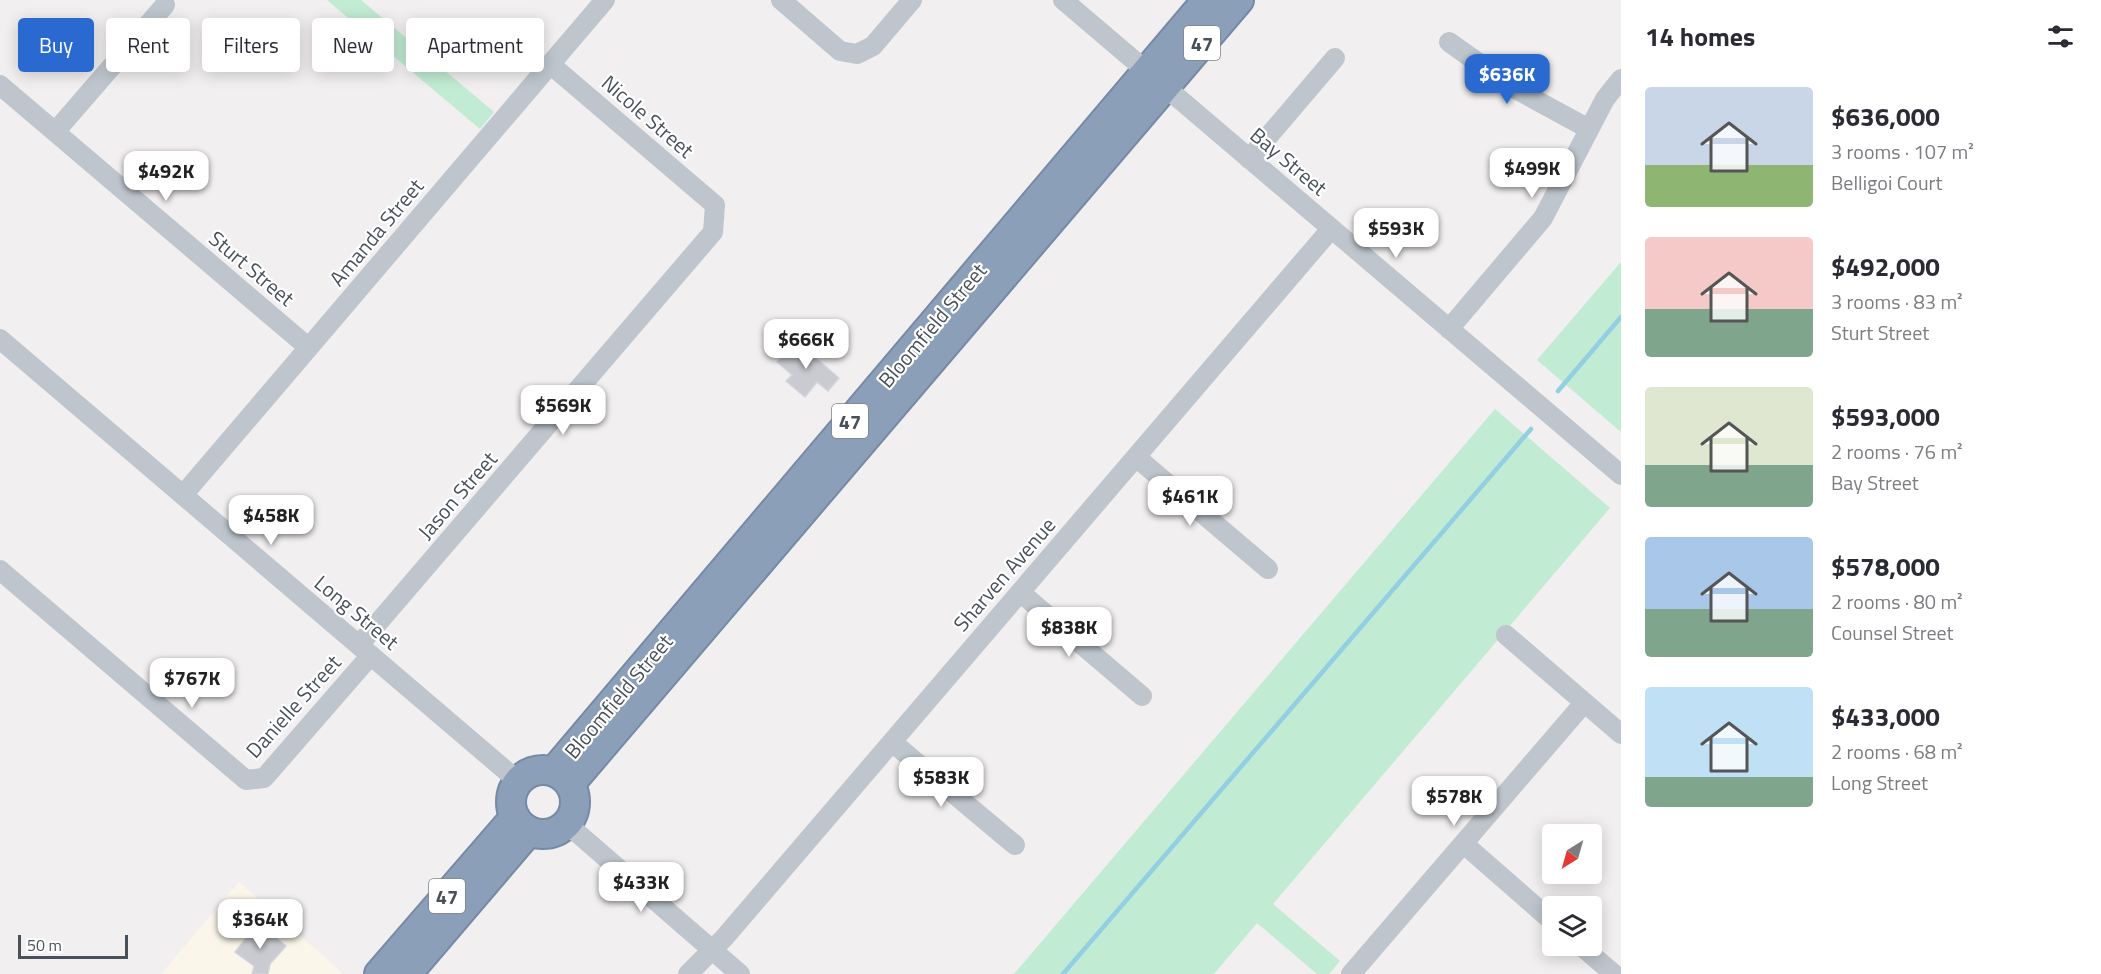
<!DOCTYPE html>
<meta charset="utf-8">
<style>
:root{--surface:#fff;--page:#f7f7f7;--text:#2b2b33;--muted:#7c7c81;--accent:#2a6ad0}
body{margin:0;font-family:"Titillium Web",sans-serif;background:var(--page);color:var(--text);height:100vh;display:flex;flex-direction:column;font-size:22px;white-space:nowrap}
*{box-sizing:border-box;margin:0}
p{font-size:20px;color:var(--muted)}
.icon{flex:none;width:33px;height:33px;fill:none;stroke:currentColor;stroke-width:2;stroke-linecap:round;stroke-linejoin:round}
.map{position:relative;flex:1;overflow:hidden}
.panel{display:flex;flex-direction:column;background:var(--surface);width:480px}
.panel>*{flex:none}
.banner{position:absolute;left:18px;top:18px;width:570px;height:54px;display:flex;gap:12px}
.needle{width:39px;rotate:217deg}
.controls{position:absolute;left:1542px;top:824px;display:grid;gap:12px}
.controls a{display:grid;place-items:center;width:60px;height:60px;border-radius:6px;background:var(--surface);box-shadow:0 3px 15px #0003;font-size:30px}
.scale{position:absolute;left:18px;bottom:15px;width:110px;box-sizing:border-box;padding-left:6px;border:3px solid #48515a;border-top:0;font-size:16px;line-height:21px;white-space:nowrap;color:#48515a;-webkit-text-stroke:4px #fff;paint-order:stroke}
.price{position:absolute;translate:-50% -51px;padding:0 14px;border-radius:12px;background:#fff;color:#222;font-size:20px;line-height:39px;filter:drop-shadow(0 2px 3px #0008)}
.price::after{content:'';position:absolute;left:50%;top:36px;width:18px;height:14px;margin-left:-9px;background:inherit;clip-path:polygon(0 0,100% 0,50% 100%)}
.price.active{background:var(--accent);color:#fff}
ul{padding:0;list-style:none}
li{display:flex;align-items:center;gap:18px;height:150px;padding:0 24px}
li span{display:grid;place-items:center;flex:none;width:168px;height:120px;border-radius:6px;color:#555}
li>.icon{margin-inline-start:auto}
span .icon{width:72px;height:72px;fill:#fffc;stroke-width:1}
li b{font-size:26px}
h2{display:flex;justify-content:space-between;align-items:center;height:72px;padding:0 24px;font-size:26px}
.tag{padding:0 21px;border-radius:6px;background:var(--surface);box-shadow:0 3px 15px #0003;font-size:21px;line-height:54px}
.tag.active{background:var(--accent);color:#fff}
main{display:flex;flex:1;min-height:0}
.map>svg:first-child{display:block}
.commercial{fill:#faf6ea}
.green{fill:#c1ebd3}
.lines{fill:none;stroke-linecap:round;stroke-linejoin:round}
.stream{stroke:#92cfe3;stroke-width:4.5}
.building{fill:#c9cbd1;stroke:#d3d5da;stroke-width:1.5}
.highway-casing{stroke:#768aa5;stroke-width:32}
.minor{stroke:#bec5cc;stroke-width:20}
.highway{stroke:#8b9fb9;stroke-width:28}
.labels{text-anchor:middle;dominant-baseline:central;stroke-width:4.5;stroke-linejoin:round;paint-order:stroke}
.shield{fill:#fff;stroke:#7f858c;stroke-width:1.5}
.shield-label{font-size:20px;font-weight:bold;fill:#48515a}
.street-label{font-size:21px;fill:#48515a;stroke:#fff}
</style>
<main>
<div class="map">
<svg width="1621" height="974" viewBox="0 0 1621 974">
<rect width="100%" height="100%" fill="#f1efef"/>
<path class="commercial" d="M239 882 344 974H161Z"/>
<path class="green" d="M327 0H361L494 112 480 129Z
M1621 262V432L1537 360Z
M1495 409 1610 508 1273 904 1340 961 1329 974H1317L1257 923 1214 974H1014Z"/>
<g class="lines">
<path class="stream" d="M1558 391 1621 317
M1063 974 1531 429"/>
</g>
<path class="building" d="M796 341 839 378 828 391 817 382 805 397 786 381 792 375 777 362Z
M258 923 286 946 270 964 268 974H252L254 966 235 952Z"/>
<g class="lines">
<g class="highway-casing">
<path id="highway" d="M511 802a32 32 0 1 1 64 0a32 32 0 1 1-64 0Z
M554 771 1207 0
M570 784 1239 0
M379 974 515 817
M407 974 529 831"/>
</g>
<path class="minor" d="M781 0 840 51 857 54 873 46 912 0
M1063 0 1621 475
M1449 42 1512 87 1589 129
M0 85 308 347
M55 132 165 5
M1249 159 1335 58
M1449 329 1543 218 1605 99 1621 79
M0 339 518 781
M1136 457 1268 569
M183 495 605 0
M0 570 246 780 264 778 371 655
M1020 592 1142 696
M1506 635 1621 734
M359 645 713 232 715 205 550 64
M892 742 1015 845
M567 824 740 974
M1464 844 1552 921
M1580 945 1614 974
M688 974 724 938 1331 229
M1351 974 1584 703"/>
<use href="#highway" class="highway"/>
</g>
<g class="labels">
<g class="shield">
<rect x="1184" y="26" width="36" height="34" rx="4.5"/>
<rect x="832" y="404" width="36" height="34" rx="4.5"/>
<rect x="429" y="879" width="36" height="34" rx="4.5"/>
</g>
<g class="shield-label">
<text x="1202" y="43">47</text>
<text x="850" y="421">47</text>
<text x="447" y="896">47</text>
</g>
<g class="street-label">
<text transform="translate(648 116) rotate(41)">Nicole Street</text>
<text transform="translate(1289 161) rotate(40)">Bay Street</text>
<text transform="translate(376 232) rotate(-50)">Amanda Street</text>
<text transform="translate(252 268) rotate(40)">Sturt Street</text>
<text transform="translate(932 325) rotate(-50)">Bloomfield Street</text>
<text transform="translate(457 495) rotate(-49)">Jason Street</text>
<text transform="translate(1004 574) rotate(-49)">Sharven Avenue</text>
<text transform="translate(357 612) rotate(40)">Long Street</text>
<text transform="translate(618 696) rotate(-50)">Bloomfield Street</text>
<text transform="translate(293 706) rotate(-48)">Danielle Street</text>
</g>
</g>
</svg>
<div class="controls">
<a><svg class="needle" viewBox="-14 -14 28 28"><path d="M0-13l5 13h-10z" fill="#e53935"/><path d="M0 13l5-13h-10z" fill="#7c7c81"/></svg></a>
<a><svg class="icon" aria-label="layers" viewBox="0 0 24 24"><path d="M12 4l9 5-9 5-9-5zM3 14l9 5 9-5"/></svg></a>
</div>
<div class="scale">50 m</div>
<b class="price active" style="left:1507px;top:105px">$636K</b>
<b class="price" style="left:1532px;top:199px">$499K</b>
<b class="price" style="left:166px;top:202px">$492K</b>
<b class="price" style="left:1396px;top:259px">$593K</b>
<b class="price" style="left:806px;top:370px">$666K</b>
<b class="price" style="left:563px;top:436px">$569K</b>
<b class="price" style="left:1190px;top:527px">$461K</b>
<b class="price" style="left:271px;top:546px">$458K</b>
<b class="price" style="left:1069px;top:658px">$838K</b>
<b class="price" style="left:192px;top:709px">$767K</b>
<b class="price" style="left:941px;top:808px">$583K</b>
<b class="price" style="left:1454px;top:827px">$578K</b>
<b class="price" style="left:641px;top:913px">$433K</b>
<b class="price" style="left:260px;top:950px">$364K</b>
<div class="banner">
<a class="tag active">Buy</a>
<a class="tag">Rent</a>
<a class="tag">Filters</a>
<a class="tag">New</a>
<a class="tag">Apartment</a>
</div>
</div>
<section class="panel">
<h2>14 homes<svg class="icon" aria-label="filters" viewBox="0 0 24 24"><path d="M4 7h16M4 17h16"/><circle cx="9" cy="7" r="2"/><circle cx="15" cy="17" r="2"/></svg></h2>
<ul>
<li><span style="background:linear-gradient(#c9d6e8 65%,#8fb573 0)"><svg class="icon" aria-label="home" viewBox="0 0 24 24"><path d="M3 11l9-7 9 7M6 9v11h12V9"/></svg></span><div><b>$636,000</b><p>3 rooms · 107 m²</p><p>Belligoi Court</p></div></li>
<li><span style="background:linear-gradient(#f6c9c9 60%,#7fa58c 0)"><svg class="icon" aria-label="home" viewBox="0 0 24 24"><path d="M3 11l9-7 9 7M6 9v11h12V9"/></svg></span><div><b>$492,000</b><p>3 rooms · 83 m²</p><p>Sturt Street</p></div></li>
<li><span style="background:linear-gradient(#dfe7d0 65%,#7fa58c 0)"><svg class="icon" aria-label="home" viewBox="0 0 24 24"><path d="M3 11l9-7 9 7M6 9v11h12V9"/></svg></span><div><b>$593,000</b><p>2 rooms · 76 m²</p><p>Bay Street</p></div></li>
<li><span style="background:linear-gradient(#a9c7e8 60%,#7fa58c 0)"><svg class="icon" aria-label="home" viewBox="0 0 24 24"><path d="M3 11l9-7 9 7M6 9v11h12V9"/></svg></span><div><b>$578,000</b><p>2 rooms · 80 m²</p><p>Counsel Street</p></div></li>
<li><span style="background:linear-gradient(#bfe0f5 75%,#7fa58c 0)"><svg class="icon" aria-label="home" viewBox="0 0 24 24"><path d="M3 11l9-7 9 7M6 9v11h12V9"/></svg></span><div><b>$433,000</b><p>2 rooms · 68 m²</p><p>Long Street</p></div></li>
</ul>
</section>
</main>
